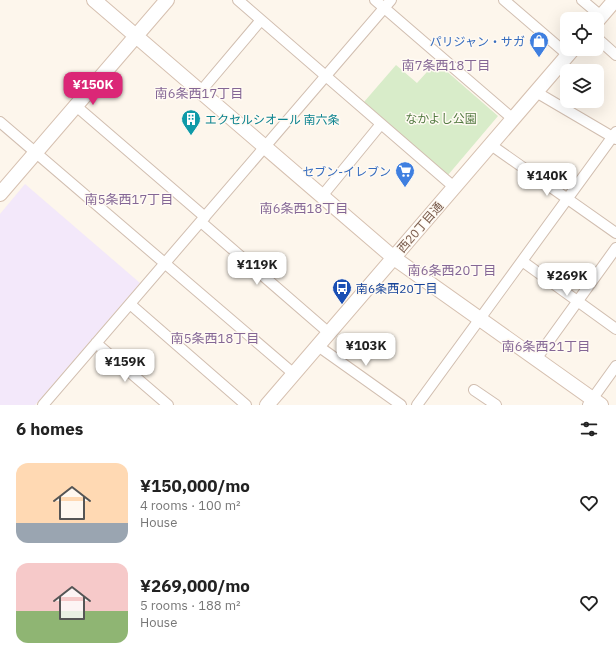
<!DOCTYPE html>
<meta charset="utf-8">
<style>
:root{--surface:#fff;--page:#f6f6f6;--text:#222;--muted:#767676;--accent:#db2777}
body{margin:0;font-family:"IBM Plex Sans","Noto Sans JP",sans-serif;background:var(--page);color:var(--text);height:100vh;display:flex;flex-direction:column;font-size:15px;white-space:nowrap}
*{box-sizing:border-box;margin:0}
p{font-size:13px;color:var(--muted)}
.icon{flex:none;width:22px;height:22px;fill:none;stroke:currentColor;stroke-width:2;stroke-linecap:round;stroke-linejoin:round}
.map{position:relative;height:405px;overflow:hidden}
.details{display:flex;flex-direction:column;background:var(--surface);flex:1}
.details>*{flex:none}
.buttons{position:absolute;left:560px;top:12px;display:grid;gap:8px}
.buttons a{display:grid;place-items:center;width:44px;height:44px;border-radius:8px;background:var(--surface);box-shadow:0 4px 16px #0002;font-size:20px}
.price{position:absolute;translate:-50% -34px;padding:0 9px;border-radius:8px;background:#fff;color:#222;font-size:13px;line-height:26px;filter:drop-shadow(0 1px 2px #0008)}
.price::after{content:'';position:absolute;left:50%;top:24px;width:12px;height:9px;margin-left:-6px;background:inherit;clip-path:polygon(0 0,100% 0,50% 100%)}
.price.active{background:var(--accent);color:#fff}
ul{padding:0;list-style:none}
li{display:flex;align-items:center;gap:12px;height:100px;padding:0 16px}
li span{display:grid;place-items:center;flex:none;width:112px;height:80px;border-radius:12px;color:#555}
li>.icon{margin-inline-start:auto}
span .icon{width:48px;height:48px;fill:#fffc;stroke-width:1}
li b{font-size:17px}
h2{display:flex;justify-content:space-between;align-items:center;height:48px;padding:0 16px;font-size:17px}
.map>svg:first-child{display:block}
.education{fill:#f3e8fa}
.green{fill:#d8ecc9}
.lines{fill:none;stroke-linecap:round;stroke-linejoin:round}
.street-casing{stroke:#d1beb0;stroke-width:12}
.secondary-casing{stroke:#d6c0b0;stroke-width:16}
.street{stroke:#fff;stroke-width:10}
.secondary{stroke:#fff;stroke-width:14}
.labels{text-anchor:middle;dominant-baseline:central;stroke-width:3;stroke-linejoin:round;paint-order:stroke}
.shop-label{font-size:12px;fill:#366cbe;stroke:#fffaf3;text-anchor:end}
.park-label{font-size:12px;fill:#537a41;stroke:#fffaf3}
.culture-label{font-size:12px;fill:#0d838f;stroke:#fffaf3;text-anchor:start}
.street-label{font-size:12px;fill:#7a5c4d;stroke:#fffaf3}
.transit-label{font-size:12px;fill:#164399;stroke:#fffaf3;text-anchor:start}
.neighbourhood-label{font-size:13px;fill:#846695;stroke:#fffaf3}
</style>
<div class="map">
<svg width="616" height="405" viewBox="0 0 616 405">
<rect width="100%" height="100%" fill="#fdf6ec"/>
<path class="education" d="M25 184 140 283 35 405H0V214Z"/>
<path class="green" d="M436 62 498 116 448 175 364 102 396 65 417 83Z"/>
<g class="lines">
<g class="street-casing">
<path id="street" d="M238 0 454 187
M375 0 513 119
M504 0 568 55
M582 0 601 16
M597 38 616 55
M201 91 261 20
M536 92 616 139
M76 106 205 217
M0 122 294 374
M491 145 616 233
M322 196 381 124
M201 222 329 333
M522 261 616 329
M130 304 246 405
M96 343 168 405
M318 346 401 405
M536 359 616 248
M474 390 496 405
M43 405 391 0
M417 405 616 132
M588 405 616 366"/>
</g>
<g class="secondary-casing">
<path id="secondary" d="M94 0 394 258 601 405
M597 21 615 0
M0 194 167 0
M267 405 573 49"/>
</g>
<use href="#street" class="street"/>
<use href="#secondary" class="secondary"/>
</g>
<defs>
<g id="shop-pin" transform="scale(1)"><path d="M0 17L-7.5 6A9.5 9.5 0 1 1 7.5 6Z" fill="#3f7fe0" stroke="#fffaf3"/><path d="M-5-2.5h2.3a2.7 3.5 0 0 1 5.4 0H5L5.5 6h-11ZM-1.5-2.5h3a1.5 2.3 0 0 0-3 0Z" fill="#fff"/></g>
<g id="building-pin" transform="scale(1)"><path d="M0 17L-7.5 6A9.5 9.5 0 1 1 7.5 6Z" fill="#0f9aa8" stroke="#fffaf3"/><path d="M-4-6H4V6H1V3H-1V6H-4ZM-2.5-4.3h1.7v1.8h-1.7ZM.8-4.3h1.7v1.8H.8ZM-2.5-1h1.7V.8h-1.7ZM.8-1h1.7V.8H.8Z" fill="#fff"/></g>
<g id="supermarket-pin" transform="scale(1)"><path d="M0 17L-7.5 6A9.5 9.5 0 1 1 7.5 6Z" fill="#3f7fe0" stroke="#fffaf3"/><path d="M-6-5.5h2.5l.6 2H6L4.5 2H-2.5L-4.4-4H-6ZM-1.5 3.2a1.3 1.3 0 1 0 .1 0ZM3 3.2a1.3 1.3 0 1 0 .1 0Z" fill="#fff"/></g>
<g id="bus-pin" transform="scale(1)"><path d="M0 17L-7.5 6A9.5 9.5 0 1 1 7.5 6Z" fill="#1a4fb4" stroke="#fffaf3"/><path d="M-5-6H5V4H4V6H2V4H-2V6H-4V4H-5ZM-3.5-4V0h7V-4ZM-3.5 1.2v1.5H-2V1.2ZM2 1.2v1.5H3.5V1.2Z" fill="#fff"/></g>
</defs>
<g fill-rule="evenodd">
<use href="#shop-pin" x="539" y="41"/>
<use href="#building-pin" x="191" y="119"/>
<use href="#supermarket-pin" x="405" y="171"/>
<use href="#bus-pin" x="342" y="288"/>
</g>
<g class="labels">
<g class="shop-label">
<text x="525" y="41">パリジャン・サガ</text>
<text x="391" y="171">セブン-イレブン</text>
</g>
<g class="park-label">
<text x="441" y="118">なかよし公園</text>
</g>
<g class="culture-label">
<text x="205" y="119">エクセルシオール 南六条</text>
</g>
<g class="street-label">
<text transform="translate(420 227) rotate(-49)">西20丁目通</text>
</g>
<g class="transit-label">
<text x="356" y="288">南6条西20丁目</text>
</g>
<g class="neighbourhood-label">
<text x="446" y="65">南7条西18丁目</text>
<text x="199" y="93">南6条西17丁目</text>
<text x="129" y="199">南5条西17丁目</text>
<text x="304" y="208">南6条西18丁目</text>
<text x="452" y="270">南6条西20丁目</text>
<text x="215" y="338">南5条西18丁目</text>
<text x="546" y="346">南6条西21丁目</text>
</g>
</g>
</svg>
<div class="buttons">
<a><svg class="icon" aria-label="locate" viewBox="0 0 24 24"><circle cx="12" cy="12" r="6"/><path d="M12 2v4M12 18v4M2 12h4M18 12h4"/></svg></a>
<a><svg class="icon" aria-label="layers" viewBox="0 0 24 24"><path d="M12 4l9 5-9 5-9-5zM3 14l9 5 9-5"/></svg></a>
</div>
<b class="price active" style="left:93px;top:106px">¥150K</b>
<b class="price" style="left:547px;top:197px">¥140K</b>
<b class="price" style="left:257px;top:286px">¥119K</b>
<b class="price" style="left:567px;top:297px">¥269K</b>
<b class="price" style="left:366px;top:367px">¥103K</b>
<b class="price" style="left:125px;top:383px">¥159K</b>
</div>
<section class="details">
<h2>6 homes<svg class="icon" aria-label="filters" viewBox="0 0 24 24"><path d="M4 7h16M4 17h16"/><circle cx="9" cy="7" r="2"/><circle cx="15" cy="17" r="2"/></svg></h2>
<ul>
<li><span style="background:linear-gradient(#ffd9b3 75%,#9aa5b1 0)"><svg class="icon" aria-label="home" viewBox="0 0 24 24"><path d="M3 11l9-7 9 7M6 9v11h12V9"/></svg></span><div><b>¥150,000/mo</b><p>4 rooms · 100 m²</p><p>House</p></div><svg class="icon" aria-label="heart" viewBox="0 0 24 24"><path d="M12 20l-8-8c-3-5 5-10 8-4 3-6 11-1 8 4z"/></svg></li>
<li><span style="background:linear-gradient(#f6c9c9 60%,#8fb573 0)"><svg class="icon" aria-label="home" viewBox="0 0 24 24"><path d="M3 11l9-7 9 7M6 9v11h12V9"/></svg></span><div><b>¥269,000/mo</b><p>5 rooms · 188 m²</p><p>House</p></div><svg class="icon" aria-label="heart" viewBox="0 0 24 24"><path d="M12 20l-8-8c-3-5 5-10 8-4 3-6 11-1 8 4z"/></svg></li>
</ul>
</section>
